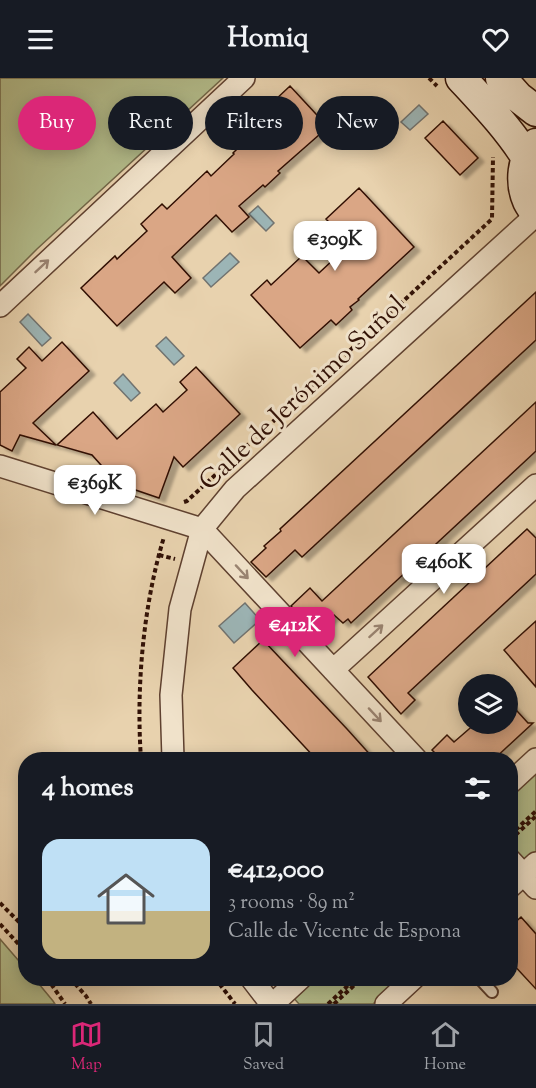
<!DOCTYPE html>
<meta charset="utf-8">
<style>
:root{--surface:#171b24;--page:#20242c;--text:#f1f3f6;--muted:#9ea1a6;--line:#363941;--accent:#db2777}
body{margin:0;font-family:"Sorts Mill Goudy",serif;background:var(--page);color:var(--text);height:100vh;display:flex;flex-direction:column;font-size:22px;white-space:nowrap}
*{box-sizing:border-box;margin:0}
p{font-size:20px;color:var(--muted)}
.icon{flex:none;width:33px;height:33px;fill:none;stroke:currentColor;stroke-width:2;stroke-linecap:round;stroke-linejoin:round}
.map{position:relative;flex:1;overflow:hidden}
.side{position:absolute;left:18px;top:674px;width:500px;height:234px;display:flex;flex-direction:column;background:var(--surface);border-radius:24px;box-shadow:0 3px 15px #0003}
.side>*{flex:none}
.guide{position:absolute;left:18px;top:18px;width:501px;height:54px;display:flex;gap:12px}
.fabs{position:absolute;left:458px;top:596px;display:grid;gap:12px}
.fabs a{display:grid;place-items:center;width:60px;height:60px;border-radius:50%;background:var(--surface);box-shadow:0 3px 15px #0003;font-size:30px}
.price{position:absolute;translate:-50% -51px;padding:0 14px;border-radius:12px;background:#fff;color:#222;font-size:20px;line-height:39px;filter:drop-shadow(0 2px 3px #0008)}
.price::after{content:'';position:absolute;left:50%;top:36px;width:18px;height:14px;margin-left:-9px;background:inherit;clip-path:polygon(0 0,100% 0,50% 100%)}
.price.current{background:var(--accent);color:#fff}
ul{padding:0;list-style:none}
li{display:flex;align-items:center;gap:18px;height:150px;padding:0 24px}
li+li{border-top:2px solid var(--line)}
li span{display:grid;place-items:center;flex:none;width:168px;height:120px;border-radius:18px;color:#555}
li>.icon{margin-inline-start:auto}
span .icon{width:72px;height:72px;fill:#fffc;stroke-width:1}
li b{font-size:26px}
h2{display:flex;justify-content:space-between;align-items:center;height:72px;padding:0 24px;font-size:26px}
.chip{padding:0 21px;border-radius:27px;background:var(--surface);box-shadow:0 3px 15px #0003;font-size:21px;line-height:54px}
.chip.current{background:var(--accent);color:#fff}
header{display:flex;justify-content:space-between;align-items:center;height:78px;padding:0 24px;background:var(--surface);font-size:27px;font-weight:700}
.tab-bar{display:flex;justify-content:space-around;align-items:center;height:84px;border-top:2px solid var(--line);background:var(--surface);font-size:16px;color:var(--muted)}
.tab-bar a{display:grid;justify-items:center;gap:3px}
.tab-bar .current{color:var(--accent)}
.map>svg:first-child{display:block}
.green{fill:#b3bd8c;stroke:#726749;stroke-width:1.5}
.water{fill:#9cb5b6;stroke:#717370;stroke-width:1.5}
.building{fill:#daa685;stroke:#311106;stroke-width:1.5;filter:url(#shadow)}
.lines{fill:none;stroke-linecap:round;stroke-linejoin:round}
.lane-casing{stroke:#5f4130;stroke-width:14}
.street-casing{stroke:#5f4130;stroke-width:24}
.secondary-casing{stroke:#311106;stroke-width:33}
.path{stroke:#311106;stroke-width:4;stroke-dasharray:4.5 3;stroke-linecap:butt}
.lane{stroke:#f0e2ca;stroke-width:10}
.street{stroke:#f0e2ca;stroke-width:21}
.secondary{stroke:#f0e2ca;stroke-width:30}
.oneway{stroke:#9a8472}
.labels{text-anchor:middle;dominant-baseline:central;stroke-width:6;stroke-linejoin:round;paint-order:stroke}
.street-label{font-size:26px;fill:#311106;stroke:#f0e2ca}
</style>
<header><svg class="icon" aria-label="menu" viewBox="0 0 24 24"><path d="M4 6h16M4 12h16M4 18h16"/></svg>Homiq<svg class="icon" aria-label="heart" viewBox="0 0 24 24"><path d="M12 20l-8-8c-3-5 5-10 8-4 3-6 11-1 8 4z"/></svg></header>
<div class="map">
<svg width="536" height="926" viewBox="0 0 536 926">
<defs>
<filter id="shadow"><feDropShadow dx="6" dy="4" stdDeviation="1.5" flood-color="#0004"/></filter>
</defs>
<rect width="100%" height="100%" fill="#e8d2ae"/>
<filter id="stains"><feTurbulence type="fractalNoise" baseFrequency=".00333" numOctaves="4"/><feColorMatrix values="0 0 0 0 .2 0 0 0 0 .09 0 0 0 0 .02 0 0 0 .5 -.17"/></filter>
<radialGradient id="worn" r=".72"><stop offset=".6" stop-color="#630" stop-opacity="0"/><stop offset="1" stop-color="#630" stop-opacity=".3"/></radialGradient>
<path class="green" d="M0 0H223L37 171 0 208Z
M536 689V775L525 786 510 770V713Z
M0 861 25 890 26 900H34L53 923 55 926H0Z
M311 900H400L373 926H299L292 918Z"/>
<path class="water" d="M419 27 428 36 410 52 401 44Z
M258 128 274 145 266 153 249 136Z
M230 175 239 184 211 209 203 200Z
M28 236 51 260 42 268 20 244Z
M166 259 184 278 174 287 156 268Z
M123 296 140 315 131 323 114 305Z
M245 525 260 542 234 565 219 548Z"/>
<path class="building" d="M290 8 328 49 278 93 280 95 265 109 263 107 239 128 249 139 232 154 216 137 172 179 191 200 175 215 164 204 117 248 81 210 115 178 117 181 147 153 141 146 162 126 167 131 207 93 211 98 234 76 233 75 263 46 257 39Z
M443 43 478 80 460 97 425 60Z
M359 110 414 169 358 221 359 222 350 229 352 232 336 247 331 242 300 270 251 217 267 202 271 207 302 178 319 195 350 166 326 141Z
M536 214V262L302 479 295 472 266 499 251 484 266 470 264 468 281 453 280 451Z
M62 264 89 293 33 345 56 367 20 357 12 373 0 367V314L26 290 17 281 29 269 42 283Z
M196 289 240 336 183 389 174 379 159 420 118 406 92 377 57 367 93 334 117 361 156 326 163 334 187 312 180 304Z
M536 324V373L351 545 348 541 343 545 334 537 316 554 291 528 310 510 322 523Z
M527 451 536 460V496L408 615 415 622 401 636 368 599Z
M536 543V609L504 572Z
M263 562 347 651 374 681H316L252 612 233 590Z
M507 622 528 645H533L494 681H436L438 678 432 672 447 657 454 664 476 645H507Z
M521 839 536 856V911L510 883V849Z"/>
<g class="lines">
<g class="lane-casing">
<path id="lane" d="M479 900 492 914"/>
</g>
<g class="street-casing">
<path id="street" d="M0 228 244 0
M0 388 202 451 416 681
M333 592 536 407
M173 681 171 617 180 531 202 451 235 411 536 137
M510 705 536 681
M510 782 536 810
M510 809 536 785
M251 900 271 926
M273 926 301 900
M386 926 414 900"/>
</g>
<g class="secondary-casing">
<path id="secondary" d="M461 0C485 26 508 50 527 80
M501 0 518 19 536 33
M536 66C522 80 520 105 528 123 530 127 533 131 536 136"/>
</g>
<path class="path" d="M429 0 437 8
M184 424 187 423 492 141 493 79
M159 477 175 481
M141 681C136 610 143 528 164 459
M510 757 536 733
M510 762 536 738
M0 825 26 851
M0 846 26 874
M47 900 65 926
M70 900 86 918 91 926
M215 900 235 926
M328 926 356 900
M334 926 362 900"/>
<use href="#lane" class="lane"/>
<use href="#street" class="street"/>
<use href="#secondary" class="secondary"/>
</g>
<defs><path id="oneway-shaft" d="M-6 0H5M1.5-3L5.5 0L1.5 3" fill="none" stroke-width="1.6" stroke-linecap="round" stroke-linejoin="round" transform="scale(1.5)"/></defs>
<g class="oneway">
<use href="#oneway-shaft" transform="translate(42 188) rotate(-43)"/>
<use href="#oneway-shaft" transform="translate(242 494) rotate(47)"/>
<use href="#oneway-shaft" transform="translate(376 553) rotate(-42)"/>
<use href="#oneway-shaft" transform="translate(375 637) rotate(47)"/>
</g>
<g class="labels">
<g class="street-label">
<text transform="translate(303 316) rotate(-43)">Calle de Jerónimo Suñol</text>
</g>
</g>
<rect width="100%" height="100%" filter="url(#stains)"/>
<rect width="100%" height="100%" fill="url(#worn)"/>
</svg>
<div class="fabs">
<a><svg class="icon" aria-label="layers" viewBox="0 0 24 24"><path d="M12 4l9 5-9 5-9-5zM3 14l9 5 9-5"/></svg></a>
</div>
<b class="price" style="left:335px;top:194px">€309K</b>
<b class="price" style="left:95px;top:438px">€369K</b>
<b class="price" style="left:444px;top:517px">€460K</b>
<b class="price current" style="left:295px;top:580px">€412K</b>
<div class="guide">
<a class="chip current">Buy</a>
<a class="chip">Rent</a>
<a class="chip">Filters</a>
<a class="chip">New</a>
</div>
<section class="side">
<h2>4 homes<svg class="icon" aria-label="filters" viewBox="0 0 24 24"><path d="M4 7h16M4 17h16"/><circle cx="9" cy="7" r="2"/><circle cx="15" cy="17" r="2"/></svg></h2>
<ul>
<li><span style="background:linear-gradient(#bfe0f5 60%,#c2b280 0)"><svg class="icon" aria-label="home" viewBox="0 0 24 24"><path d="M3 11l9-7 9 7M6 9v11h12V9"/></svg></span><div><b>€412,000</b><p>3 rooms · 89 m²</p><p>Calle de Vicente de Espona</p></div></li>
</ul>
</section>
</div>
<nav class="tab-bar">
<a class="current"><svg class="icon" aria-label="map" viewBox="0 0 24 24"><path d="M3 6l6-2 6 2 6-2v14l-6 2-6-2-6 2zM9 4v14M15 6v14"/></svg>Map</a>
<a><svg class="icon" aria-label="saved" viewBox="0 0 24 24"><path d="M7 4h10v16l-5-4-5 4z"/></svg>Saved</a>
<a><svg class="icon" aria-label="home" viewBox="0 0 24 24"><path d="M3 11l9-7 9 7M6 9v11h12V9"/></svg>Home</a>
</nav>
